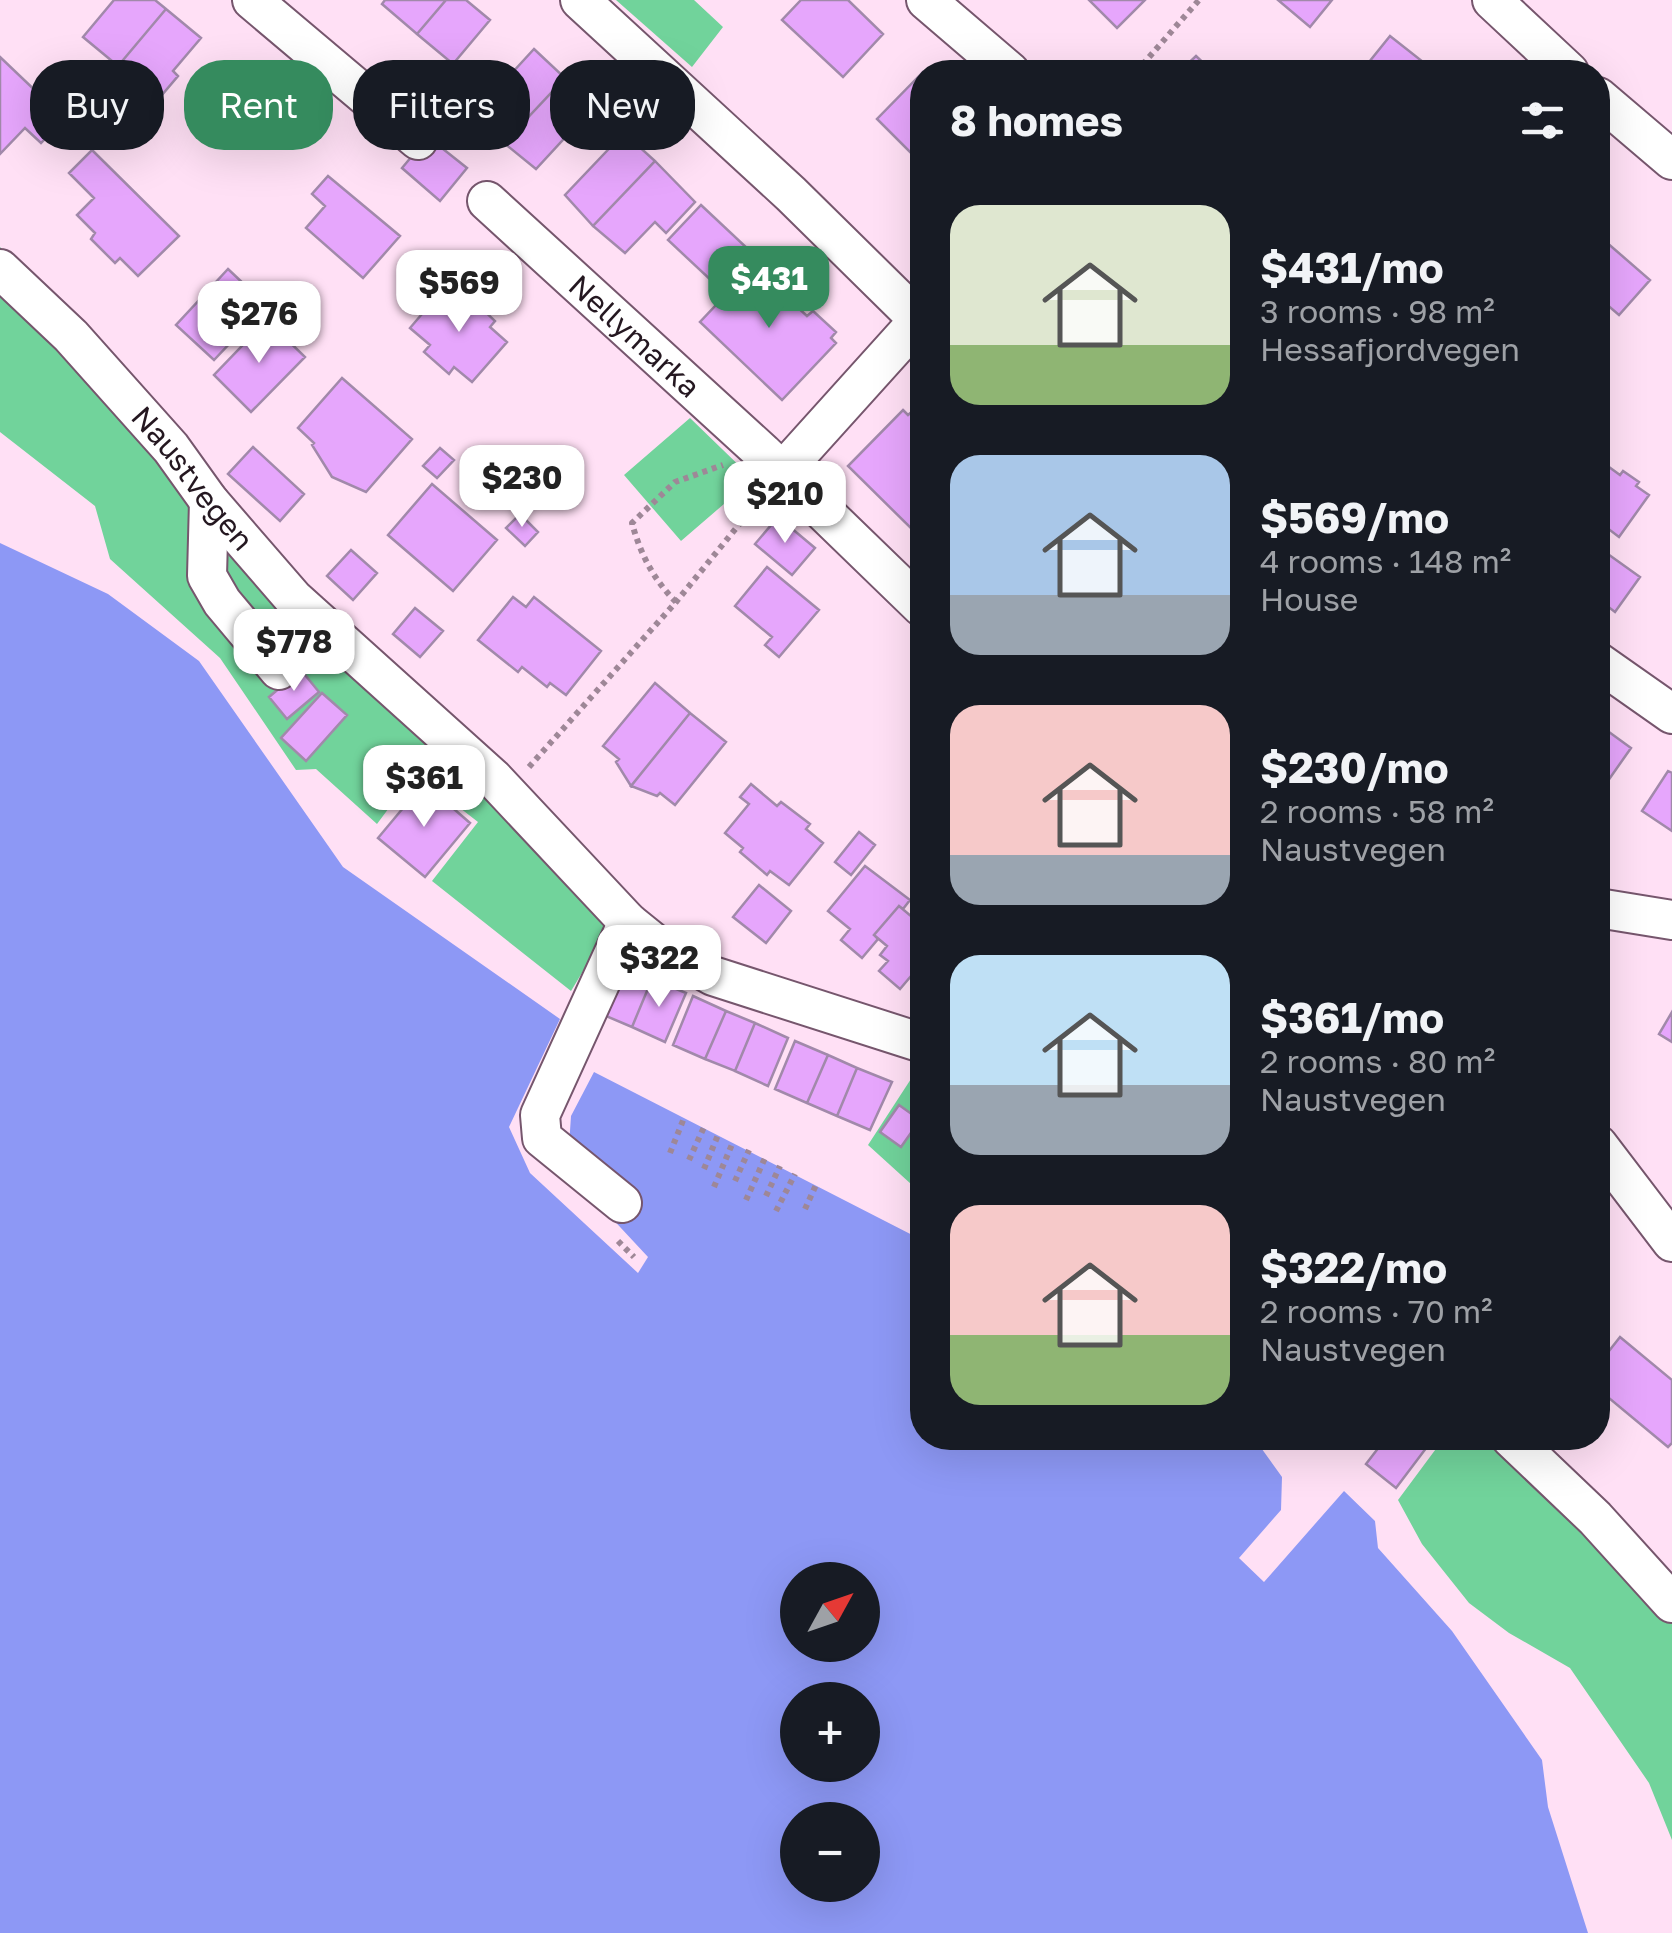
<!DOCTYPE html>
<meta charset="utf-8">
<style>
:root{--surface:#171b24;--page:#242831;--text:#f1f3f6;--muted:#9ea1a6;--accent:#358b5e}
body{margin:0;font-family:"Golos Text",sans-serif;background:var(--page);color:var(--text);height:100vh;display:flex;flex-direction:column;font-size:38px;white-space:nowrap}
*{box-sizing:border-box;margin:0}
p{font-size:32px;color:var(--muted)}
.icon{flex:none;width:55px;height:55px;fill:none;stroke:currentColor;stroke-width:2;stroke-linecap:round;stroke-linejoin:round}
.map{position:relative;flex:1;overflow:hidden}
.details{position:absolute;left:910px;top:60px;width:700px;height:1390px;display:flex;flex-direction:column;background:var(--surface);border-radius:40px;box-shadow:0 10px 40px #0002}
.details>*{flex:none}
.guide{position:absolute;left:30px;top:60px;width:730px;height:90px;display:flex;gap:20px}
.needle{width:65px;rotate:50deg}
.fabs{position:absolute;left:780px;top:1562px;display:grid;gap:20px}
.fabs a{display:grid;place-items:center;width:100px;height:100px;border-radius:50%;background:var(--surface);box-shadow:0 10px 40px #0002;font-size:50px}
.price{position:absolute;translate:-50% -85px;padding:0 22px;border-radius:20px;background:#fff;color:#222;font-size:32px;line-height:65px;filter:drop-shadow(0 2px 5px #0008)}
.price::after{content:'';position:absolute;left:50%;top:60px;width:30px;height:22px;margin-left:-15px;background:inherit;clip-path:polygon(0 0,100% 0,50% 100%)}
.price.on{background:var(--accent);color:#fff}
ul{padding:0;list-style:none}
li{display:flex;align-items:center;gap:30px;height:250px;padding:0 40px}
li span{display:grid;place-items:center;flex:none;width:280px;height:200px;border-radius:30px;color:#555}
li>.icon{margin-inline-start:auto}
span .icon{width:120px;height:120px;fill:#fffc;stroke-width:1}
li b{font-size:42px}
h2{display:flex;justify-content:space-between;align-items:center;height:120px;padding:0 40px;font-size:42px}
.chip{padding:0 35px;border-radius:40px;background:var(--surface);box-shadow:0 10px 40px #0002;font-size:35px;line-height:90px}
.chip.on{background:var(--accent);color:#fff}
.map>svg:first-child{display:block}
.green{fill:#71d39b}
.water{fill:#8d98f5;fill-rule:evenodd}
.building{fill:#e6a6fc;stroke:#a189aa;stroke-width:2.5}
.lines{fill:none;stroke-linecap:round;stroke-linejoin:round}
.minor-casing{stroke:#76566d;stroke-width:42}
.path{stroke:#9e8797;stroke-width:6;stroke-dasharray:5 5;stroke-linecap:butt}
.minor{stroke:#fff;stroke-width:38}
.labels{text-anchor:middle;dominant-baseline:central;stroke-width:9;stroke-linejoin:round;paint-order:stroke}
.street-label{font-size:30px;fill:#241720;stroke:#ffe0f5}
</style>
<div class="map">
<svg width="1672" height="1933" viewBox="0 0 1672 1933">
<rect width="100%" height="100%" fill="#ffe0f5"/>
<path class="green" d="M616 0H694L723 27 692 67Z
M0 247 94 337 318 602 623 905 571 991 432 881 478 822 415 773 377 824 316 769 296 770 220 658 110 559 95 506 0 432Z
M690 418 753 479 681 541 624 475Z
M922 1062V1194L868 1145Z
M1444 1438H1486L1638 1586 1672 1624V1840L1649 1783 1570 1668 1509 1633 1469 1603 1422 1544 1398 1500Z"/>
<path class="water" d="M0 543 108 594 199 661 343 867 560 1019 509 1127 530 1173 638 1273 648 1257 579 1183 569 1146 571 1116 594 1072 922 1240V1438H1072L1088 1446 1094 1438H1254L1282 1477 1281 1510 1239 1558 1264 1582 1344 1491 1375 1521 1378 1548 1452 1631 1542 1760 1548 1807 1588 1933H0ZM798 1580H862V1645H798ZM798 1700H862V1765H798ZM798 1820H862V1885H798Z"/>
<path class="building" d="M114 0H155L166 9 118 66 83 37Z
M385 0H446L417 34 382 4Z
M446 0H466L490 20 453 64 417 34Z
M801 0H848L883 34 843 77 782 20Z
M1089 0H1145L1117 28Z
M1278 0H1332L1310 27Z
M166 9 201 38 173 71 178 76 161 96 155 92 152 95 118 66Z
M1390 36 1432 69 1429 72H1361Z
M534 49 565 78 504 143 476 112Z
M1196 56 1213 72H1179Z
M0 57 44 99 51 92 71 112 41 143 25 128 0 154Z
M922 73V164L877 119Z
M565 78 595 105 536 169 504 143Z
M624 133 655 161 593 226 565 195Z
M428 137 467 168 440 201 402 168Z
M92 150 179 236 138 276 120 258 115 263 91 239 95 233 77 215 94 198 69 173Z
M655 161 695 202 666 233 655 222 625 253 593 226Z
M328 176 400 236 363 278 306 228 325 206 312 194Z
M701 205 748 249 715 284 668 240Z
M1598 235 1650 280 1619 315 1598 297Z
M764 264 787 287 781 292 807 316 813 311 836 332 831 338 836 343 782 400 700 322 753 266 758 270Z
M228 269 266 305 214 360 176 325Z
M445 287 465 305 471 298 495 321 490 327 507 342 472 382 454 367 449 374 424 352 430 345 410 328Z
M267 320 305 357 251 412 214 375Z
M342 378 412 439 366 492 332 477 312 445 314 443 298 428Z
M903 410 908 415 914 410 922 418V539L848 466Z
M253 447 304 494 280 521 228 474Z
M440 448 454 460 437 478 423 466Z
M1598 459 1620 475 1623 471 1639 482 1636 486 1649 495 1619 537 1598 521Z
M432 484 497 540 453 591 388 535Z
M520 514 538 532 525 546 506 528Z
M778 517 815 548 792 575 755 544Z
M351 550 377 573 353 600 327 576Z
M1605 552 1640 577 1615 612 1598 599V562Z
M767 567 819 610 779 657 765 645 772 637 735 606Z
M513 597 526 607 534 597 601 651 566 695 550 683 547 687 522 667 518 672 478 640Z
M415 608 443 631 420 657 393 634Z
M301 670 319 692 287 719 269 697Z
M655 683 690 713 631 786 616 762 619 759 603 746Z
M322 693 347 715 306 761 281 738Z
M690 713 726 742 675 805 660 793 657 796 631 786Z
M1598 724 1631 748 1598 795Z
M1668 771 1672 773V831L1642 811Z
M424 783 470 823 425 877 378 838Z
M751 784 777 806 781 802 810 824 806 829 823 843 789 885 770 871 767 875 740 852 743 848 725 833 749 804 740 797Z
M859 832 875 845 851 875 835 862Z
M865 866 910 900 903 909 899 906 874 935 878 939 862 958 841 940 850 929 828 911Z
M759 885 791 911 766 943 733 917Z
M899 906 912 917 919 908 922 911V963L900 989 879 971 888 961 880 955 887 946 874 935Z
M620 965 652 979 632 1027 599 1013Z
M652 979 686 993 665 1042 632 1027Z
M693 996 726 1011 705 1059 673 1045Z
M726 1011 755 1023 735 1071 705 1059Z
M1672 1012V1042L1659 1034Z
M755 1023 788 1038 768 1086 735 1071Z
M795 1041 828 1055 807 1103 775 1089Z
M828 1055 857 1068 837 1116 807 1103Z
M857 1068 892 1082 870 1130 837 1116Z
M899 1105 920 1120 901 1147 880 1132Z
M1620 1337 1672 1380V1443L1668 1447 1598 1389V1365Z
M1386 1438 1433 1439 1396 1488 1366 1464Z"/>
<g class="lines">
<g class="minor-casing">
<g id="minor">
<path d="M252 0 418 140"/>
<path d="M580 0 791 194 922 323"/>
<path d="M926 0 1010 72"/>
<path d="M1492 0 1569 72"/>
<path d="M1598 97 1672 160"/>
<path id="s1" d="M487 201 763 453 922 607"/>
<path id="s2" d="M0 269 71 336 171 448 209 501 293 598 493 778 628 922 654 943 713 976 922 1043"/>
<path d="M782 472 919 320"/>
<path d="M209 501 207 576 222 602 279 670"/>
<path d="M1598 662 1672 714"/>
<path d="M1598 908 1672 920"/>
<path d="M1598 1145 1672 1242"/>
<path d="M622 1203 542 1138 540 1115 628 922"/>
<path d="M1511 1438 1595 1518 1672 1603"/>
</g>
</g>
<path class="path" d="M1136 72 1199 0
M676 602C653 579 640 553 632 523L675 482 723 465
M529 767 676 602 759 500
M670 1153 684 1118
M689 1160 704 1127
M704 1169 718 1135
M735 1181 749 1150
M714 1187 733 1142
M766 1196 780 1166
M746 1200 765 1158
M805 1209 816 1185
M776 1211 795 1174
M618 1241 634 1257"/>
<use href="#minor" class="minor"/>
</g>
<g class="labels">
<g class="street-label">
<text stroke="none"><textPath href="#s1" startOffset="200">Nellymarka</textPath></text>
<text stroke="none"><textPath href="#s2" startOffset="285">Naustvegen</textPath></text>
</g>
</g>
</svg>
<div class="fabs">
<a><svg class="needle" viewBox="-14 -14 28 28"><path d="M0-13l5 13h-10z" fill="#e53935"/><path d="M0 13l5-13h-10z" fill="#9ea1a6"/></svg></a>
<a>+</a>
<a>−</a>
</div>
<b class="price on" style="left:769px;top:331px">$431</b>
<b class="price" style="left:459px;top:335px">$569</b>
<b class="price" style="left:259px;top:366px">$276</b>
<b class="price" style="left:522px;top:530px">$230</b>
<b class="price" style="left:785px;top:546px">$210</b>
<b class="price" style="left:294px;top:694px">$778</b>
<b class="price" style="left:424px;top:830px">$361</b>
<b class="price" style="left:659px;top:1010px">$322</b>
<div class="guide">
<a class="chip">Buy</a>
<a class="chip on">Rent</a>
<a class="chip">Filters</a>
<a class="chip">New</a>
</div>
<section class="details">
<h2>8 homes<svg class="icon" aria-label="filters" viewBox="0 0 24 24"><path d="M4 7h16M4 17h16"/><circle cx="9" cy="7" r="2"/><circle cx="15" cy="17" r="2"/></svg></h2>
<ul>
<li><span style="background:linear-gradient(#dfe7d0 70%,#8fb573 0)"><svg class="icon" aria-label="home" viewBox="0 0 24 24"><path d="M3 11l9-7 9 7M6 9v11h12V9"/></svg></span><div><b>$431/mo</b><p>3 rooms · 98 m²</p><p>Hessafjordvegen</p></div></li>
<li><span style="background:linear-gradient(#a9c7e8 70%,#9aa5b1 0)"><svg class="icon" aria-label="home" viewBox="0 0 24 24"><path d="M3 11l9-7 9 7M6 9v11h12V9"/></svg></span><div><b>$569/mo</b><p>4 rooms · 148 m²</p><p>House</p></div></li>
<li><span style="background:linear-gradient(#f6c9c9 75%,#9aa5b1 0)"><svg class="icon" aria-label="home" viewBox="0 0 24 24"><path d="M3 11l9-7 9 7M6 9v11h12V9"/></svg></span><div><b>$230/mo</b><p>2 rooms · 58 m²</p><p>Naustvegen</p></div></li>
<li><span style="background:linear-gradient(#bfe0f5 65%,#9aa5b1 0)"><svg class="icon" aria-label="home" viewBox="0 0 24 24"><path d="M3 11l9-7 9 7M6 9v11h12V9"/></svg></span><div><b>$361/mo</b><p>2 rooms · 80 m²</p><p>Naustvegen</p></div></li>
<li><span style="background:linear-gradient(#f6c9c9 65%,#8fb573 0)"><svg class="icon" aria-label="home" viewBox="0 0 24 24"><path d="M3 11l9-7 9 7M6 9v11h12V9"/></svg></span><div><b>$322/mo</b><p>2 rooms · 70 m²</p><p>Naustvegen</p></div></li>
</ul>
</section>
</div>
